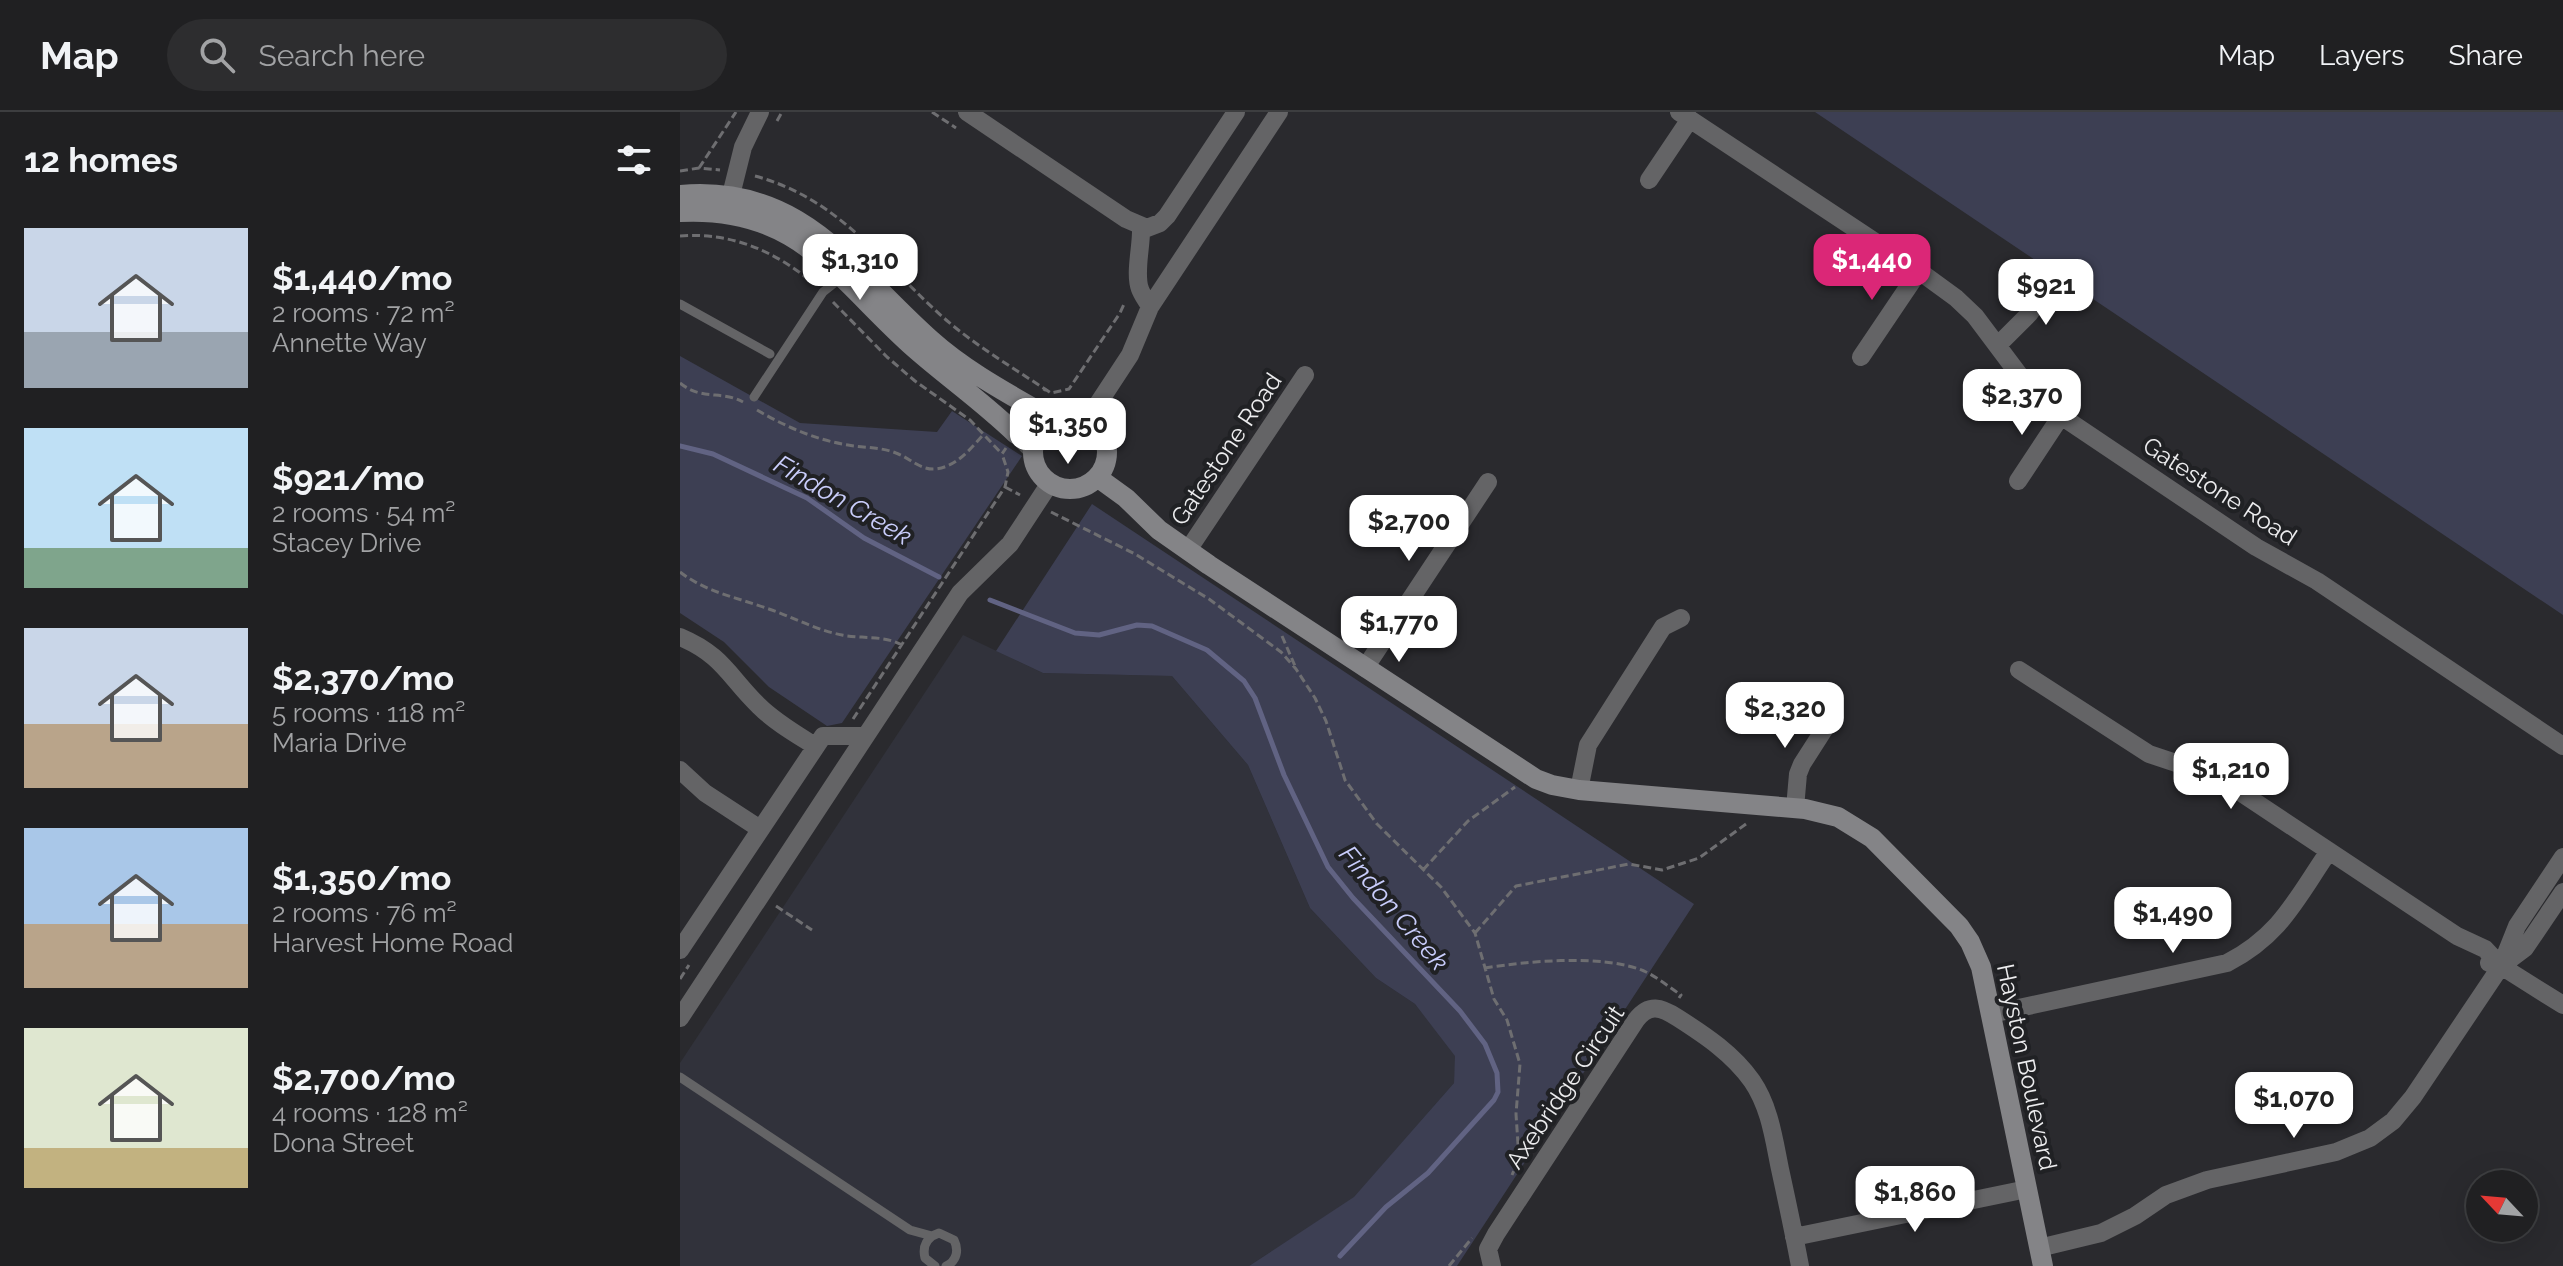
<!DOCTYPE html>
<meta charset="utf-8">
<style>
:root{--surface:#202022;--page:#2d2d2f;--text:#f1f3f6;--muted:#a2a3a5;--line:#3d3e40;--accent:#db2777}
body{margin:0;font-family:Raleway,sans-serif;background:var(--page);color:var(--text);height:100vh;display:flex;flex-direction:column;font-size:30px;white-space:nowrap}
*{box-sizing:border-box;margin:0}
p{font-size:26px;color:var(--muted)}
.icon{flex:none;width:44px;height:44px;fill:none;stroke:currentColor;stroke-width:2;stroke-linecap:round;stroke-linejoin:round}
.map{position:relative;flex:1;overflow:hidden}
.side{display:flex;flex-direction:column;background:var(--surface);width:680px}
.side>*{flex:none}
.needle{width:52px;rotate:296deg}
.controls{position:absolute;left:1786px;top:1058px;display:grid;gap:16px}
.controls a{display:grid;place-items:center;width:72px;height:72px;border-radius:50%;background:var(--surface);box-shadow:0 8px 32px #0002,0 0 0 2px var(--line);font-size:40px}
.price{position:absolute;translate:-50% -68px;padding:0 18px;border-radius:16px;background:#fff;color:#222;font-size:26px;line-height:52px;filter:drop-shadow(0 2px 4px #0008)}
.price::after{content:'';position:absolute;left:50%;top:48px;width:24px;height:18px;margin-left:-12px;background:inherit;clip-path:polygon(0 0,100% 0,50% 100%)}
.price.current{background:var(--accent);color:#fff}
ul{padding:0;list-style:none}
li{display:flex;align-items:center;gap:24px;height:200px;padding:0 24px}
li span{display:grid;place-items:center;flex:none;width:224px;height:160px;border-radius:0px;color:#555}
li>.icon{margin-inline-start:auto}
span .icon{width:96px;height:96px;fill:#fffc;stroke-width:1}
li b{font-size:34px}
h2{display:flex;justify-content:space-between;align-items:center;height:96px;padding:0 24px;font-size:34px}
header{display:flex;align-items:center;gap:48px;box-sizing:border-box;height:112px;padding:0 40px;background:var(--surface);border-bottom:2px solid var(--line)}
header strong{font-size:38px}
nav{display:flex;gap:44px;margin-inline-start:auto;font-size:28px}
.search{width:560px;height:72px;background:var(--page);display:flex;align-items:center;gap:20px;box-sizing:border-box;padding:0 28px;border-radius:44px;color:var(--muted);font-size:30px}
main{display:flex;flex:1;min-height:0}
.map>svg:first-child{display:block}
.built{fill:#31323b}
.green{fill:#3d3f53}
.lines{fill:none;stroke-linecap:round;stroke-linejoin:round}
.stream{stroke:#616383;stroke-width:5}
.path{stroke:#6e6e71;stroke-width:3;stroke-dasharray:8 4;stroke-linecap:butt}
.lane{stroke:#646466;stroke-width:9}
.street{stroke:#646466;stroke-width:18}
.secondary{stroke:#848487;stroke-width:20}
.labels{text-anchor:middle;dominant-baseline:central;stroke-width:8;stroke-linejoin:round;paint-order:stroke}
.street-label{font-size:24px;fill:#ececee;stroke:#202124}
.water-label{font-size:26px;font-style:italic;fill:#c9cdfb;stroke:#202124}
</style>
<header>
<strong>Map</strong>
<div class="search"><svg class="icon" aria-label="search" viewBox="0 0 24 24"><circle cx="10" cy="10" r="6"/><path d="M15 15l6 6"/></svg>Search here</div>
<nav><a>Map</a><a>Layers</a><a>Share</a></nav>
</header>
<main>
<section class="side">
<h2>12 homes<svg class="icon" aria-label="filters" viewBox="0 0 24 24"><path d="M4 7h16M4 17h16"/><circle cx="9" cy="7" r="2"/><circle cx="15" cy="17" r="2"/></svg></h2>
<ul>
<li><span style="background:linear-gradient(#c9d6e8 65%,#9aa5b1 0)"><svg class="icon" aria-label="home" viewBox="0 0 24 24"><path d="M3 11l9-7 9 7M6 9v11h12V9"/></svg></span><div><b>$1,440/mo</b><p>2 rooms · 72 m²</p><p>Annette Way</p></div></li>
<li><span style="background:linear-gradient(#bfe0f5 75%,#7fa58c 0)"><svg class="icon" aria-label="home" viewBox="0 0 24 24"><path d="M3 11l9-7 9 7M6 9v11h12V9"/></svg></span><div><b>$921/mo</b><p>2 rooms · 54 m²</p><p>Stacey Drive</p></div></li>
<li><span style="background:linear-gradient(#c9d6e8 60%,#b9a48a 0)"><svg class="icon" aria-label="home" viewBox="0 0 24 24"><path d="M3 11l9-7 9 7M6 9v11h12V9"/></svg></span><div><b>$2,370/mo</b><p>5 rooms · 118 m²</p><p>Maria Drive</p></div></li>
<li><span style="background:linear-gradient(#a9c7e8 60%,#b9a48a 0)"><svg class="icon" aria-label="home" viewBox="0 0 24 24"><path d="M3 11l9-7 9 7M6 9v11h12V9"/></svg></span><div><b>$1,350/mo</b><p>2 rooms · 76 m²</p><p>Harvest Home Road</p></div></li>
<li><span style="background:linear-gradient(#dfe7d0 75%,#c2b280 0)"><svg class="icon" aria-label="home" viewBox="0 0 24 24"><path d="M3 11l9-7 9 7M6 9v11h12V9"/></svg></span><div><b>$2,700/mo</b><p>4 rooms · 128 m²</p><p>Dona Street</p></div></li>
</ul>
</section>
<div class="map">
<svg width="1883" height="1154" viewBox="0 0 1883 1154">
<rect width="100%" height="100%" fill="#2a2a2e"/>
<path class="built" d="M283 523 363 561 492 564 568 653 630 796 696 866 735 892 776 943 774 971 674 1086 569 1154H0V951Z"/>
<path class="green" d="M1135 0H1883V503Z
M0 244 120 311 257 320 272 299 342 344 162 611 147 614 89 575 44 530 0 501Z
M412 392 1014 792 777 1154H569L674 1085 774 971 775 944 735 892 696 866 630 796 568 653 492 564 363 561 316 539Z"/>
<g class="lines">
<path class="stream" d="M0 334 33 342 127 386 184 426 259 465
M310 488 395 521 419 523 457 513 472 514 527 538 564 569 575 586 604 663 648 755 673 786 780 899 805 932 817 961 818 980 814 988 748 1061 706 1095 660 1144"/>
<path class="path" d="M252 0 276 16
M97 9 102 0
M19 56 56 0
M0 59 19 56 40 58
M75 64C156 86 197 144 255 198 288 229 327 252 365 277
M0 124C51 120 95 139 133 171
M153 190 207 245 235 269 290 308 322 342
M0 271C22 289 41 278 63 290
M364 279 365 277 371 281 389 277 440 201 445 190
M77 298C104 314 136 328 168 333 184 336 201 335 216 341 230 346 240 358 255 357 277 355 291 336 304 322
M325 375 340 383
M371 400 455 442 529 487 601 540 616 557 635 586 646 609 665 668 697 712 761 775 795 821 814 887 827 908 840 952 836 1002 839 1047 832 1063
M0 460C26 480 55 485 86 496 111 504 135 518 162 523 182 527 204 523 222 533
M602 524 615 554
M173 607 325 375 328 360 322 342 326 336
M743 758 788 709 835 675
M96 794 132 818
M795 821 836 774 949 752 982 758 1019 746 1066 712
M805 856C849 849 923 842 964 859 977 865 989 875 1001 883L999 886
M0 867 9 853
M769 1154 792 1126"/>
<path class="lane" d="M0 192 90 242
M74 285 143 180 162 165
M0 965 230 1118 252 1124
M255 1154 245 1146C242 1134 247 1125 259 1121L274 1128C279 1138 277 1149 266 1154"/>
<path class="street" d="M287 0 446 107 467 116 480 111 487 104 556 0
M999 0 1239 159 1276 186 1295 204 1343 268 1381 304 1576 435 1637 469 1883 634
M969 68 1010 7
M47 99 63 35 80 0
M461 115C462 133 454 161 460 177 462 183 467 189 470 195
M1318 233 1349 202 1376 164
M1181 245 1239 159
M353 296 377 306
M408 307 450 243 470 195 599 0
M336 322 354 340
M1338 369 1381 304
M508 438 625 263
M0 525C43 543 49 565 79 594 95 610 116 622 135 634
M685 556 808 370
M1339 558 1469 642 1529 662 1551 674 1777 824 1805 837 1821 854
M0 658 25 681 80 717
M899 678 908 633 983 515 1001 506
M1115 696 1118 662 1122 652 1154 602
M0 838 143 624H186
M1809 851 1821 854 1883 893
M1821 854 1845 836 1883 780
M1311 902 1547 851C1601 823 1616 787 1649 739
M0 906 280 481 330 432 370 371
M1114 1125 1347 1077
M1359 1136 1421 1121 1455 1104 1486 1083 1527 1068 1656 1040 1690 1026 1713 1009 1733 985 1821 854 1837 814 1883 745
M812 1154 808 1137 816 1122 956 908C969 891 981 895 998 906 1026 924 1053 942 1072 969 1090 995 1094 1028 1100 1057 1107 1089 1114 1122 1120 1154"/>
<path class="secondary" d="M0 83C122 72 171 157 251 228 281 255 318 276 353 296
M0 100C119 94 155 165 233 235 267 265 303 290 336 322
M353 340a37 37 0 1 1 74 0a37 37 0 1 1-74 0Z
M417 365 446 386 479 418 529 453 856 667 872 673 899 678 1125 697 1158 705 1192 726 1279 814 1290 830 1301 855 1363 1154"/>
</g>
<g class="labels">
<g class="street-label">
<text transform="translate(546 337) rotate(-56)">Gatestone Road</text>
<text transform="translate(1540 379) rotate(33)">Gatestone Road</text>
<text transform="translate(1347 955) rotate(78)">Hayston Boulevard</text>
<text transform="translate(885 975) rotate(-56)">Axebridge Circuit</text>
</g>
<g class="water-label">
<text transform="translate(163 388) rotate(30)">Findon Creek</text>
<text transform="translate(714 796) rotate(50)">Findon Creek</text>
</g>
</g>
</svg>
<div class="controls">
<a><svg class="needle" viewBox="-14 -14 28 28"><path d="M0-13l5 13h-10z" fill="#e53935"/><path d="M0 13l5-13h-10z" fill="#a2a3a5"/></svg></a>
</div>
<b class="price" style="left:180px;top:190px">$1,310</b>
<b class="price current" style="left:1192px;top:190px">$1,440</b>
<b class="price" style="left:1366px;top:215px">$921</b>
<b class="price" style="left:1342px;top:325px">$2,370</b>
<b class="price" style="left:388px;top:354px">$1,350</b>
<b class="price" style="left:729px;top:451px">$2,700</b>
<b class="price" style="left:719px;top:552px">$1,770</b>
<b class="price" style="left:1105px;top:638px">$2,320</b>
<b class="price" style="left:1551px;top:699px">$1,210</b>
<b class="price" style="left:1493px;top:843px">$1,490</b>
<b class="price" style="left:1614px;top:1028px">$1,070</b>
<b class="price" style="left:1235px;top:1122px">$1,860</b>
</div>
</main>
